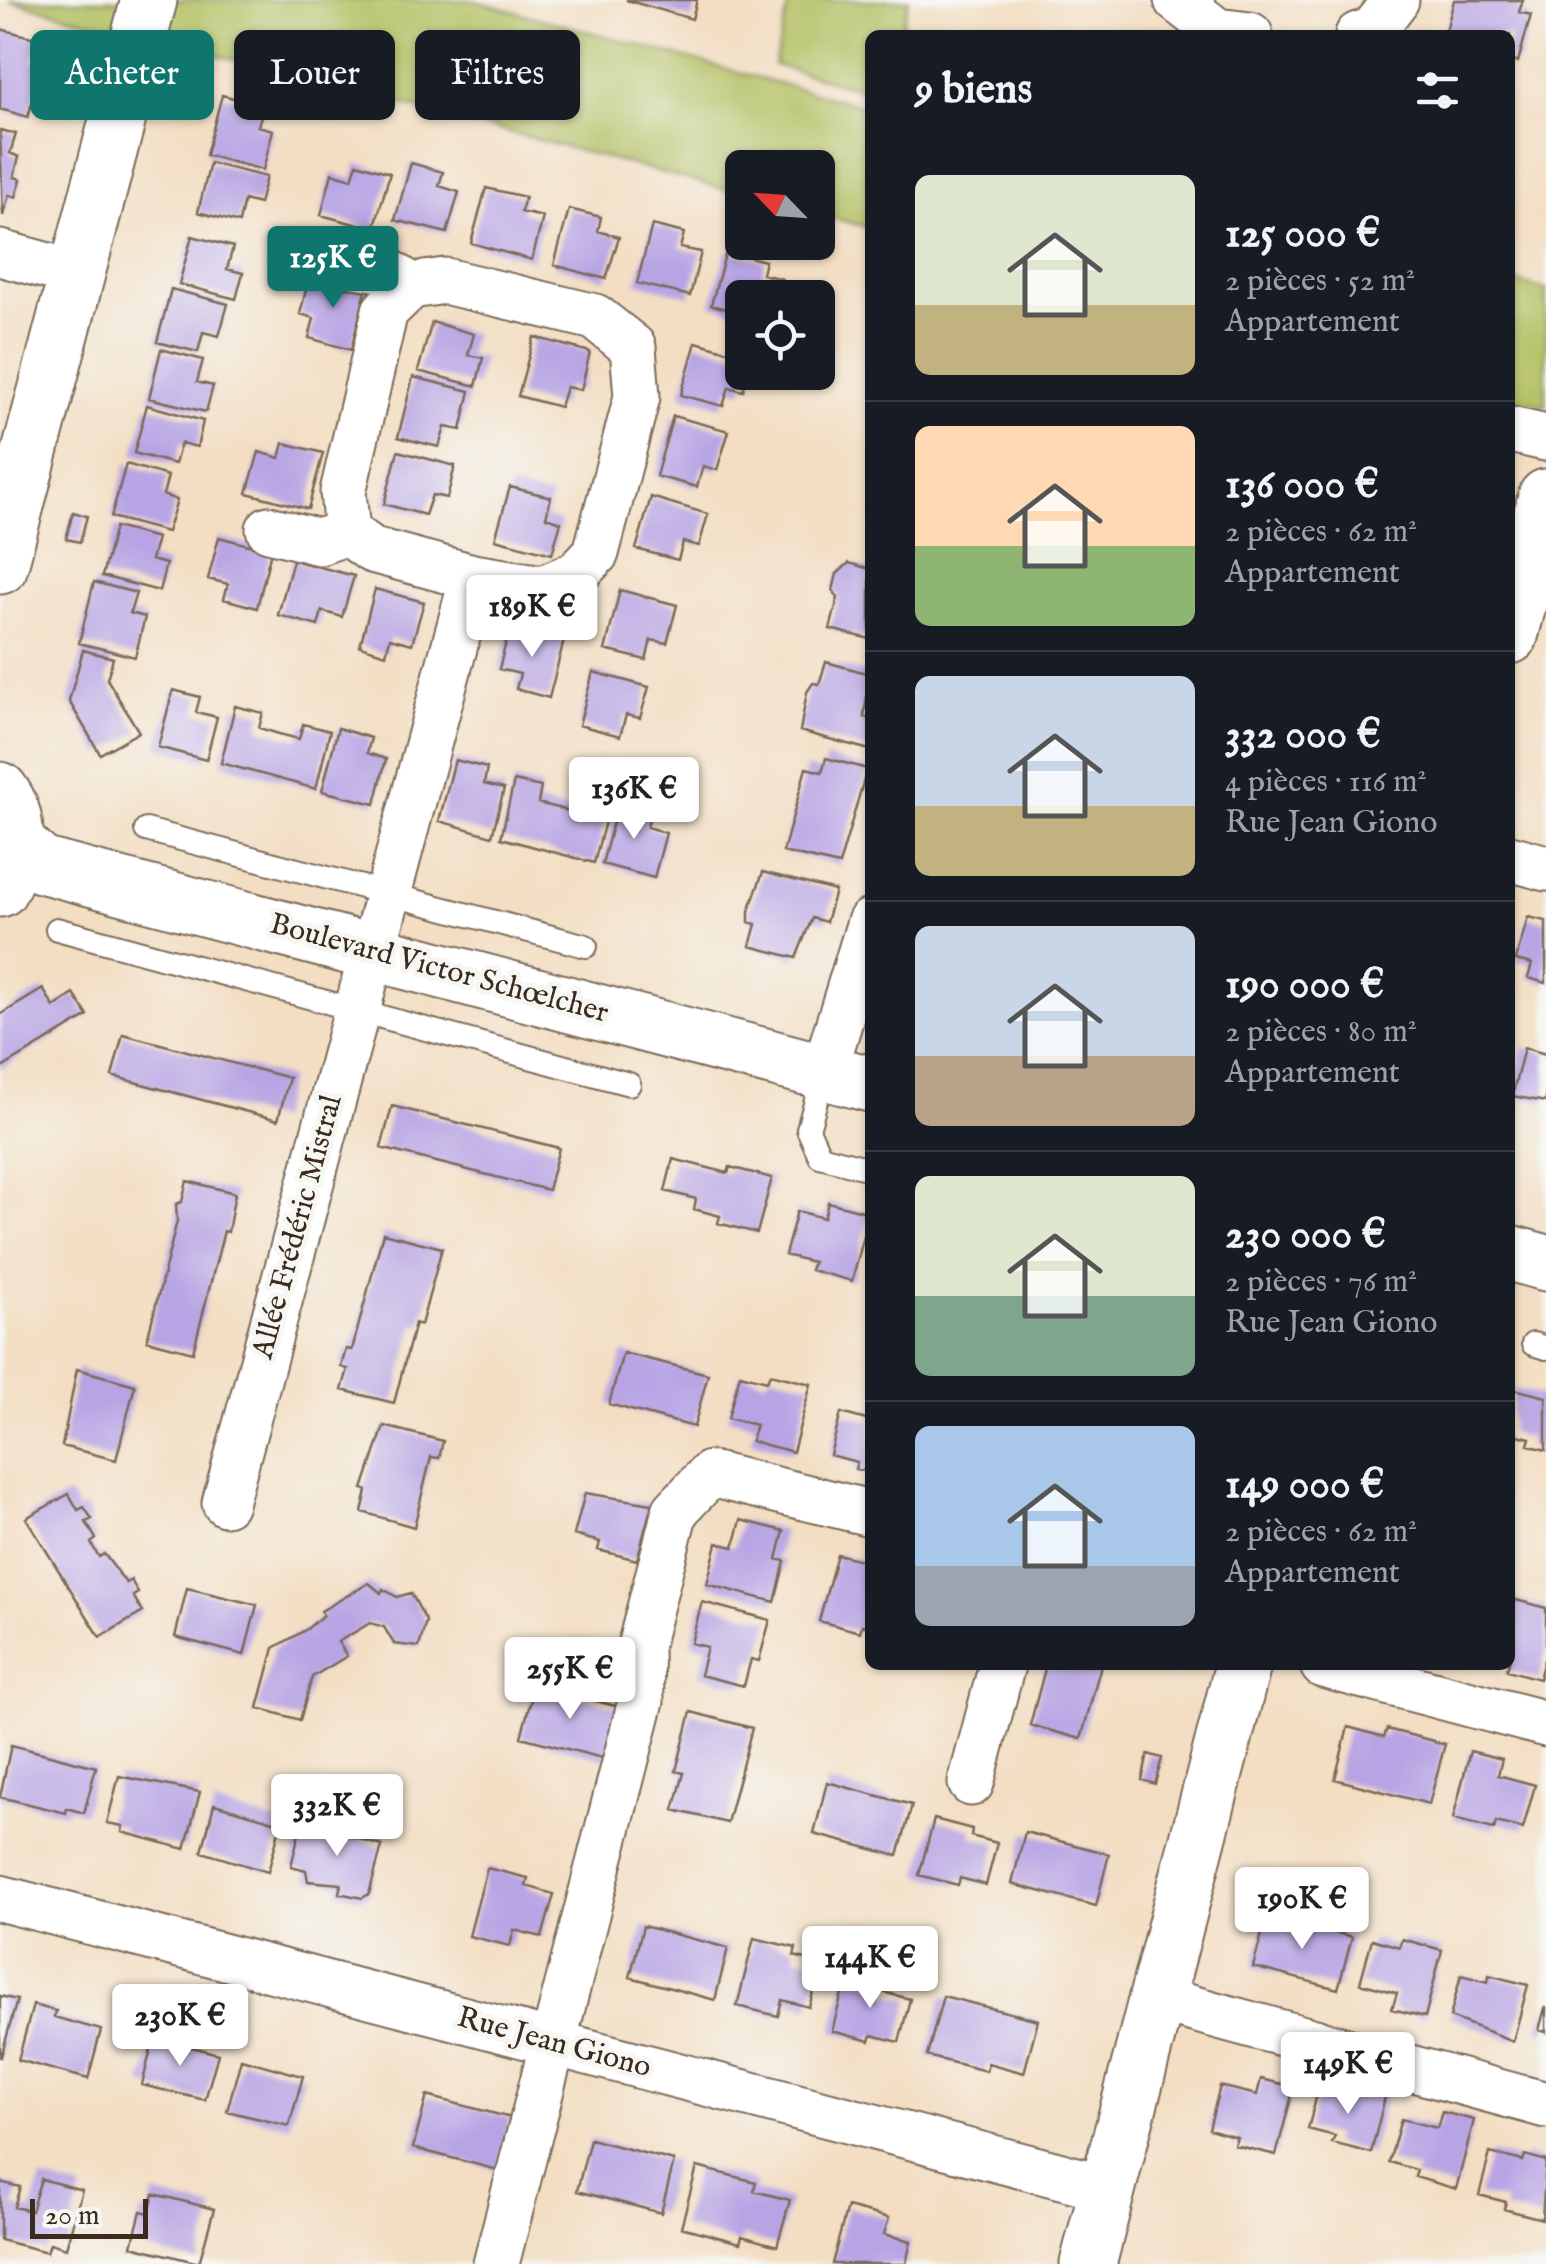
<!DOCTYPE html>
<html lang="fr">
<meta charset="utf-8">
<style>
:root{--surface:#171b24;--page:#242831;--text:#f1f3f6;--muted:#9ea1a6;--line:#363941;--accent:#0f766e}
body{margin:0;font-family:"IM FELL English",serif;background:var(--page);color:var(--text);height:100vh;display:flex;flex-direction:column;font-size:38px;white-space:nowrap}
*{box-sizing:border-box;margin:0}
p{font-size:32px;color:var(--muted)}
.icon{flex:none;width:55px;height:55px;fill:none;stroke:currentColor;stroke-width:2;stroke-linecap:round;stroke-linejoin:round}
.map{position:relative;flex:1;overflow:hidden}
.drawer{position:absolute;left:865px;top:30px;width:650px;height:1640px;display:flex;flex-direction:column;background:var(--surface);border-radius:15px;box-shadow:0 2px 8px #0004}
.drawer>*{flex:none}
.guide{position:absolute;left:30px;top:30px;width:685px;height:90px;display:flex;gap:20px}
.needle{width:65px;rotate:295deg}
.controls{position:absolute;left:725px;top:150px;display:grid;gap:20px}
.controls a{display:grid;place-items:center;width:110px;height:110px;border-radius:15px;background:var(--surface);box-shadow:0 2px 8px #0004;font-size:50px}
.scale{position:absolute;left:30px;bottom:25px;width:118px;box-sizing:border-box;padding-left:10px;border:5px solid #3b2a1e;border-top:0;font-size:28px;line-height:35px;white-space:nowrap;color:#3b2a1e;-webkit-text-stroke:8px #f6f6f2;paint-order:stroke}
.price{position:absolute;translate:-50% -85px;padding:0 22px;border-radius:10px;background:#fff;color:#222;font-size:32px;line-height:65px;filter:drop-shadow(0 2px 5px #0008)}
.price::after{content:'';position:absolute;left:50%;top:60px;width:30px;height:22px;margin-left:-15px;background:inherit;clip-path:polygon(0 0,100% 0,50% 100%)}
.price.current{background:var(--accent);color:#fff}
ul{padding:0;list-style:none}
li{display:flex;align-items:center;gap:30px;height:250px;padding:0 50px}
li+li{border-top:2px solid var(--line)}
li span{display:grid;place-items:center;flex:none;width:280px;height:200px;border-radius:15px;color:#555}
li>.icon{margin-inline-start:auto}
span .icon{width:120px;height:120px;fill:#fffc;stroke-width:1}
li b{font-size:42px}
h2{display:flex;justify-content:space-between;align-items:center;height:120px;padding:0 50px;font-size:42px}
.chip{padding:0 35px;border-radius:15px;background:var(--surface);box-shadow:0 2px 8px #0004;font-size:35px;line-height:90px}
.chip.current{background:var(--accent);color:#fff}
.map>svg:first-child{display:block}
.green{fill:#b2bf61;stroke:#767440;stroke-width:2.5}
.building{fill:#b8a4e4}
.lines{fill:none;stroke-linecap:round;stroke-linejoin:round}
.lane-casing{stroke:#7b6958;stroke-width:26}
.street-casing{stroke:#7b6958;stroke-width:49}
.secondary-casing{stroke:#7b6958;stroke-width:59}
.lane{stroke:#fff;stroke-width:22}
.street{stroke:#fff;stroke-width:45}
.secondary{stroke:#fff;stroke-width:55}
.labels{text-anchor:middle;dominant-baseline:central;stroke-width:10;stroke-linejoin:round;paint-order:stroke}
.street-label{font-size:30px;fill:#3b2a1e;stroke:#f6f6f2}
</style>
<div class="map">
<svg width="1546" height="2264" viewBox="0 0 1546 2264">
<rect width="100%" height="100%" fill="#f6f6f2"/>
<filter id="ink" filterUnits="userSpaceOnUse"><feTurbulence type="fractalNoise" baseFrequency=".01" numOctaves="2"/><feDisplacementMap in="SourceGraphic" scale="20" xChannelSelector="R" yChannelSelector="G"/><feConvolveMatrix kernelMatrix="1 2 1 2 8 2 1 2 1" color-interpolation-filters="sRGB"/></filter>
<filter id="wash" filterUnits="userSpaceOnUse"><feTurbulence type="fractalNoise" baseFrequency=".0048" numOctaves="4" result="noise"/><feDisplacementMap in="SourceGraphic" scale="40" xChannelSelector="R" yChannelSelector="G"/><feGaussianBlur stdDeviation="2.25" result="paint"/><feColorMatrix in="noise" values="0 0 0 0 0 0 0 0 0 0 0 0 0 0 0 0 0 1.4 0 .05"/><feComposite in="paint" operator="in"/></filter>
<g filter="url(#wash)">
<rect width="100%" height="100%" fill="#f3dec3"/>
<path class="green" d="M9 0H472L870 108V228L818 214V168H742V194Z
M790 0H909L900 35H870V91L774 65Z
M1510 280 1546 290V406L1510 397Z"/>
<g id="blocks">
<path class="building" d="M626 0H697L692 19Z
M1454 0H1523L1519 12 1531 15 1518 62 1510 60V35H1445Z
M0 29 39 39 33 62 43 63 28 117 0 109Z
M222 95 264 106 258 126 273 130 263 170 206 155Z
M0 130 16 134 10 153 19 157 14 177 21 179 16 197 9 195 3 216Z
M210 163 266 177 259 204 244 200 239 223 198 212Z
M357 163 390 173 374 229 321 215 332 173 352 179Z
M411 163 443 172 439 186 459 192 447 233 395 220Z
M486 188 525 197 521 212 543 217 532 260 471 243Z
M569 209 601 217 598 231 619 237 606 279 554 265Z
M652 225 684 233 680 248 701 252 690 296 637 283Z
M192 236 233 247 227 269 243 273 236 299 179 284Z
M726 251 765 261 762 274 782 279 778 298H742V313L711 305Z
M310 274 366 290 351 350 309 338 314 318 300 314Z
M171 289 228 304 219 336 203 332 198 352 157 342Z
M432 322 474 334 468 355 483 358 476 386 418 371Z
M534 337 590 352 581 390 566 387 560 407 518 396Z
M696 342 742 355V372H748L743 391 729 387 723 406 681 395Z
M161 349 203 360 197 382 213 386 206 412 149 398Z
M413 377 470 391 461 430 445 427 439 447 398 437Z
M147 405 203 421 197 447 181 443 175 464 134 453Z
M673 416 729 431 717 470 703 466 697 487 656 476Z
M284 443 323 453 308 509 247 493 259 452 280 458Z
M398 451 455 466 447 498 432 495 425 515 384 504Z
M126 464 168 476 163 495 177 500 167 532 111 517Z
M510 487 551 497 546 517 561 522 552 554 495 539Z
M651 497 708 514 699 546 683 542 678 560 636 549Z
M73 512 87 516 80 542 66 539Z
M115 527 157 538 151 560 166 564 159 591 102 576Z
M219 537 271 551 257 608 224 599 228 584 208 579Z
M293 560 354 576 342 617 322 611 318 626 278 615Z
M849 563 870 569V639L830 629 838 598 833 590 837 574Z
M94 582 136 593 130 613 145 617 135 657 79 643Z
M375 589 424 602 412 644 390 638 386 654 360 646Z
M620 590 677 605 667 643 651 640 646 660 605 650Z
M510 627 564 640 549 698 516 689 520 674 499 669Z
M83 650 113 658 107 679 139 732 100 754 69 701Z
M826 662 870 674 864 717 870 719V750L800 731 807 692 813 683 819 684Z
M593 672 649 687 640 718 626 715 620 736 579 725Z
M173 690 200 697 196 712 217 717 206 760 158 747Z
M235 706 263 713 259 728 279 734 299 739 303 724 330 731 316 789 221 763Z
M338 728 371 738 367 753 386 759 375 804 322 791Z
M826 758 867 769 839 865 783 852 806 768 822 772Z
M455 760 487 768 484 784 504 789 492 836 439 821Z
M514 781 541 787 538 803 558 808 577 813 581 798 609 806 594 863 501 838Z
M618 803 651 812 647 827 666 833 654 878 602 864Z
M763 872 835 891 826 922 812 918 796 958 750 946 756 924 749 922V911Z
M1528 917 1546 921V983L1528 978 1532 964 1516 960Z
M43 989 54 1007 74 994 88 1016 0 1069V1015Z
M123 1034 289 1078 278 1120 112 1076Z
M1524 1048 1546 1054V1102L1512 1096Z
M392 1106 559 1148 548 1190 381 1148Z
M673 1159 728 1173 730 1167 772 1178 757 1233 718 1223 720 1216 694 1209 696 1199 665 1191Z
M187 1181 235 1193 228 1232 224 1231 193 1352 147 1340 177 1221 176 1204 182 1202Z
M828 1202 870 1213 852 1281 810 1270 813 1262 785 1255 797 1211 824 1218Z
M383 1233 442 1248 421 1325 415 1323 394 1403 342 1390 348 1369 341 1367 346 1349 352 1350Z
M623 1353 708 1374 694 1427 609 1404Z
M77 1369 135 1385 116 1460 62 1446Z
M740 1374 767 1381 770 1374 811 1384 793 1452 751 1441 756 1425 728 1418Z
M1514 1389 1546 1397V1450L1528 1445 1530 1438 1510 1433Z
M841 1413 870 1421V1472L855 1469 857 1462 830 1455Z
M384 1426 443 1441 439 1458 431 1457 414 1527 362 1512 367 1491 363 1489Z
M585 1493 652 1504 637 1560 598 1550 600 1542 574 1535Z
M69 1494 78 1510 84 1507 92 1519 86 1522 96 1539 91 1543 99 1557 104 1554 126 1583 131 1580 138 1593 133 1596 143 1612 100 1637 26 1518Z
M741 1520 784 1531 777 1559 785 1561 775 1602 707 1584 717 1543 734 1547Z
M837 1554 869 1562 864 1579 870 1580V1627L862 1625 860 1632 819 1621Z
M369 1583 381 1593 383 1589 397 1597 411 1593 426 1621 419 1647 394 1644 384 1627 370 1623 338 1642 347 1656 312 1677 300 1720 258 1708 274 1648 307 1629 323 1615 321 1611Z
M187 1588 257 1605 244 1655 175 1637Z
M1516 1600 1546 1608V1652L1539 1679 1507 1670 1511 1654 1510 1607Z
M702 1602 770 1620 759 1661 751 1659 744 1686 700 1675 707 1647 691 1643Z
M1046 1665H1101L1081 1739 1030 1725Z
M535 1685 619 1707 606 1759 521 1737Z
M691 1712 752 1728 727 1823 674 1810 684 1773 676 1771Z
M1348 1727 1384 1737 1387 1729 1445 1744 1429 1804 1335 1779Z
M11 1745 96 1767 84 1813 67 1808 66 1813 0 1797Z
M1470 1751 1502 1759 1498 1775 1535 1785 1523 1829 1496 1822 1494 1829 1453 1819Z
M1148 1754 1162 1758 1155 1784 1142 1780Z
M119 1776 200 1792 185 1849 122 1832 123 1826 107 1823Z
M827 1782 912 1805 898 1856 814 1834Z
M214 1804 281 1823 268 1872 202 1852Z
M934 1819 972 1829 971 1836 997 1843 986 1885 960 1878 958 1885 919 1875Z
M302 1821 382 1846 369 1894 362 1898 339 1893 341 1884 308 1881 306 1870 291 1866Z
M1025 1832 1109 1854 1096 1906 1012 1884Z
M487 1868 528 1878 526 1886 554 1894 542 1937 514 1930 510 1946 469 1936Z
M1267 1915 1352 1937 1338 1989 1253 1967Z
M643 1926 728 1948 715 2000 630 1977Z
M754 1938 796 1948 794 1956 821 1963 809 2007 782 2000 778 2016 737 2006Z
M1372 1939 1399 1947 1402 1939 1442 1950 1425 2017 1392 2009 1397 1993 1360 1983Z
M847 1975 885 1985 883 1992 910 1999 899 2042 872 2035 870 2041 832 2031Z
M1461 1975 1488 1982 1489 1975 1528 1985 1513 2041 1450 2017Z
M0 1996 17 2000 1 2057H0Z
M943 1996 1038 2020 1024 2073 988 2063 986 2071 927 2056Z
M33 2005 56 2011 54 2017 101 2030 88 2079 18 2060Z
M1545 2008H1546V2032L1539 2030Z
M154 2037 218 2054 205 2100 142 2085Z
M241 2059 303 2076 289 2126 227 2111Z
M1261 2079 1294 2087 1276 2155 1234 2145 1237 2137 1209 2129 1220 2086 1257 2095Z
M1319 2087 1352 2095 1354 2089 1385 2097 1371 2153 1332 2143 1335 2136 1308 2129Z
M427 2096 511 2118 498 2170 413 2148Z
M1442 2112 1474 2120 1456 2189 1415 2177 1417 2170 1389 2162 1401 2119 1437 2128Z
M590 2139 674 2161 661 2213 577 2191Z
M1490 2153 1523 2161 1525 2155 1546 2161 1542 2219 1504 2209 1506 2202 1479 2195Z
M697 2167 756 2182 754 2191 790 2200 777 2246 742 2236 740 2243 681 2227Z
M41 2179 82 2190 66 2248 50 2243 47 2252 0 2240V2182L20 2187 14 2207 31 2211Z
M154 2194 214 2209 199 2263 132 2246 141 2211 149 2213Z
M847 2207 889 2218 884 2234 911 2241 906 2264H832Z"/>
</g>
</g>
<g filter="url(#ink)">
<use href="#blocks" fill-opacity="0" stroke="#7b6958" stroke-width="2.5"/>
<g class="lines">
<g class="lane-casing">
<path id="lane" d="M146 830 586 946
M57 929 629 1084
M824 1072 808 1129 820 1156 870 1169
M1533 1344 1546 1348"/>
</g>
<g class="street-casing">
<path id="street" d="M1177 0 1217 31 1250 35
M1358 35 1373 30 1396 0
M0 253 77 274
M1510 430 1546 438
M269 529 319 542 347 532 372 550 473 577 543 588 576 574 596 553 637 397 633 347 595 317 445 281 411 286 386 270 342 263
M347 532 343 492 385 311 411 286
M1510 858 1546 868
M824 1072 870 922
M225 1503 473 577
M1323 1665 1546 1724
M971 1783 1002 1665
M0 1898 1107 2188
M1157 1999 1546 2105
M496 2264 641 1701 640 1647 675 1511 710 1474 870 1513"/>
</g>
<g class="secondary-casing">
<path id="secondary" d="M0 566 149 0
M1510 636 1546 497
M0 790C23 820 17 857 0 889
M16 843 41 865 870 1084
M1510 1253 1546 1263
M1088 2264 1243 1665"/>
</g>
<use href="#lane" class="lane"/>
<use href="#street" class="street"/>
<use href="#secondary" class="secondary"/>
</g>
</g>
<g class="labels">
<g class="street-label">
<text transform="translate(439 969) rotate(15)">Boulevard Victor Schœlcher</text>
<text transform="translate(298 1227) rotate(-75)">Allée Frédéric Mistral</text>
<text transform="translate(554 2043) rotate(15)">Rue Jean Giono</text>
</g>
</g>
</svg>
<div class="controls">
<a><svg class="needle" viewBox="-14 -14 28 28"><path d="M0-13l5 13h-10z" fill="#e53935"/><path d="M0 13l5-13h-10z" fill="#9ea1a6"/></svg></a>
<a><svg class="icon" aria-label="locate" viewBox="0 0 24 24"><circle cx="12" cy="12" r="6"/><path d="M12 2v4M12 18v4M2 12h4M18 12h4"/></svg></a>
</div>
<div class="scale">20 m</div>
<b class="price current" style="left:333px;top:311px">125K €</b>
<b class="price" style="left:532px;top:660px">189K €</b>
<b class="price" style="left:634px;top:842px">136K €</b>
<b class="price" style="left:570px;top:1722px">255K €</b>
<b class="price" style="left:337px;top:1859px">332K €</b>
<b class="price" style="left:1302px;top:1952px">190K €</b>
<b class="price" style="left:870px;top:2011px">144K €</b>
<b class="price" style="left:180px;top:2069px">230K €</b>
<b class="price" style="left:1348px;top:2117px">149K €</b>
<div class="guide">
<a class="chip current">Acheter</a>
<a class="chip">Louer</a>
<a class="chip">Filtres</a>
</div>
<section class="drawer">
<h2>9 biens<svg class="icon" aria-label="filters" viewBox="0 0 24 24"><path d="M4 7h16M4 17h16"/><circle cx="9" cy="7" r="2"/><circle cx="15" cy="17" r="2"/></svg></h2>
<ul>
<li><span style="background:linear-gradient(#dfe7d0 65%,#c2b280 0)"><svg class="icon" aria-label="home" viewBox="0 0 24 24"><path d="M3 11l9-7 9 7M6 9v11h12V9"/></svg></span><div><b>125 000 €</b><p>2 pièces · 52 m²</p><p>Appartement</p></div></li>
<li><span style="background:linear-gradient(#ffd9b3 60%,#8fb573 0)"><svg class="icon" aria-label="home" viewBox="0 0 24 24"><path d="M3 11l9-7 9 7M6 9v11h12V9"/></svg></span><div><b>136 000 €</b><p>2 pièces · 62 m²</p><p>Appartement</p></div></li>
<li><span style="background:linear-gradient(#c9d6e8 65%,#c2b280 0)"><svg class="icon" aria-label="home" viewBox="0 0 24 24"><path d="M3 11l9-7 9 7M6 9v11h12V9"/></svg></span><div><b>332 000 €</b><p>4 pièces · 116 m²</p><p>Rue Jean Giono</p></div></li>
<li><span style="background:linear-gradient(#c9d6e8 65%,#b9a48a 0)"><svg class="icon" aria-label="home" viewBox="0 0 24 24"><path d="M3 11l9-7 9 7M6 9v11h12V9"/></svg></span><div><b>190 000 €</b><p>2 pièces · 80 m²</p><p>Appartement</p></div></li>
<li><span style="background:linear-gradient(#dfe7d0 60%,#7fa58c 0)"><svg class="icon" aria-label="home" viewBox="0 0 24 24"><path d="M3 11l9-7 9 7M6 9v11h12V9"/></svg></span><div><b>230 000 €</b><p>2 pièces · 76 m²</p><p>Rue Jean Giono</p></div></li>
<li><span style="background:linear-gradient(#a9c7e8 70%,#9aa5b1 0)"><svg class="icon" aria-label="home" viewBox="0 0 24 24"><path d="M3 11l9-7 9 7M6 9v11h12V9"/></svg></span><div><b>149 000 €</b><p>2 pièces · 62 m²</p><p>Appartement</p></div></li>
</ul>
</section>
</div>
